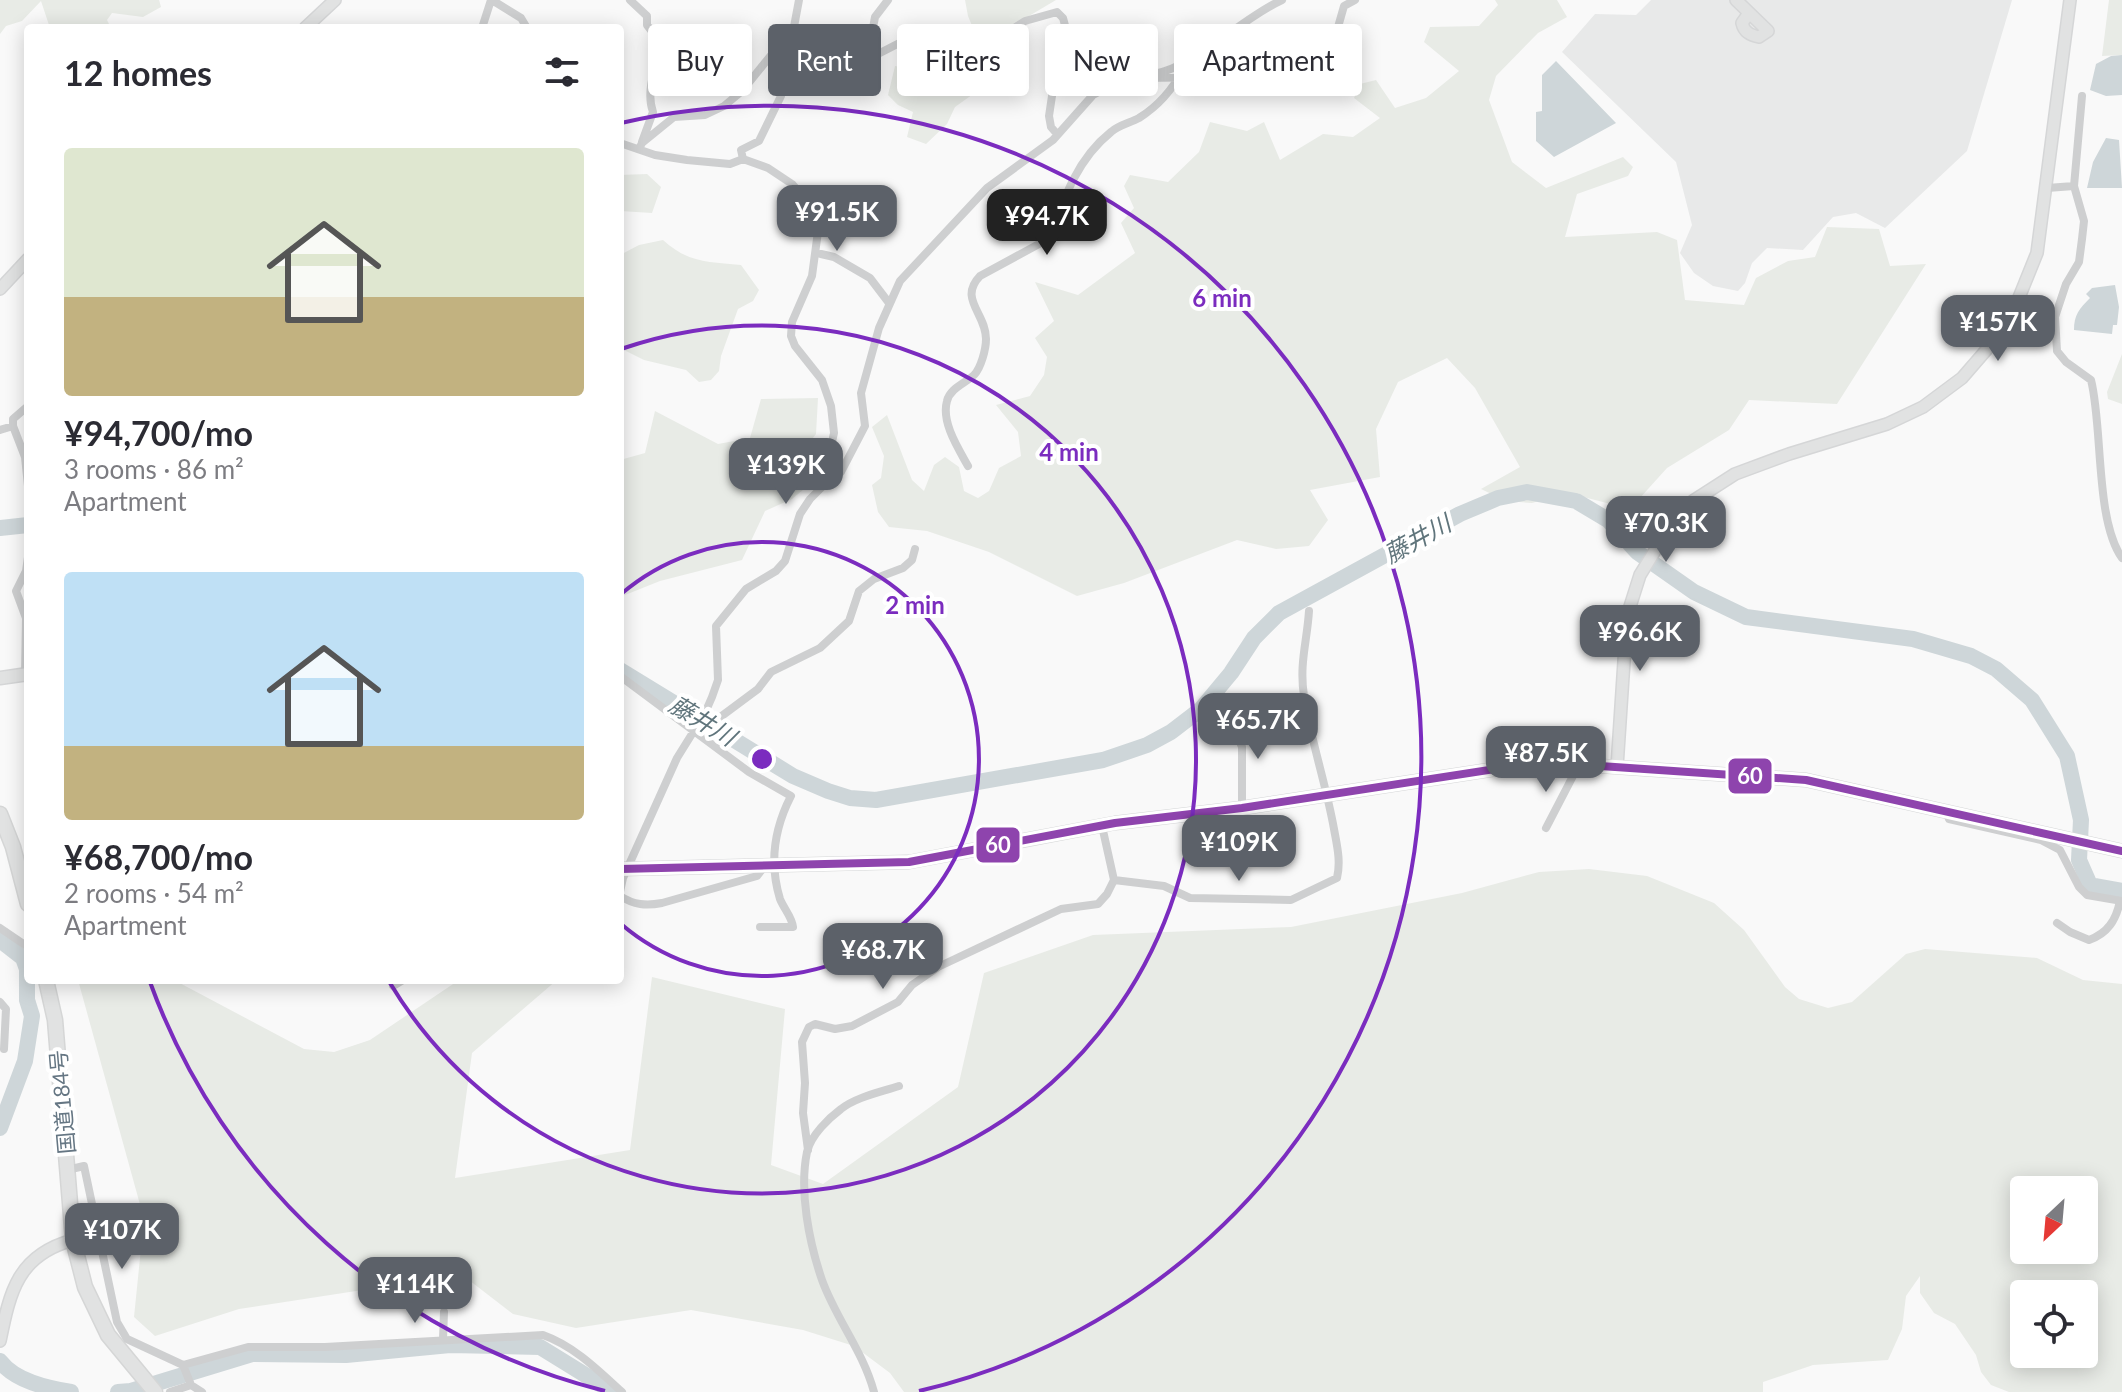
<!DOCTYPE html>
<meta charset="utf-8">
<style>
:root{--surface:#fff;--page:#f2f2f3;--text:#2b2b33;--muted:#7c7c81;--accent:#5c6169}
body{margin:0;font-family:Lato,"Noto Sans JP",sans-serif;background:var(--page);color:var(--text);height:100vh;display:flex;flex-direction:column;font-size:30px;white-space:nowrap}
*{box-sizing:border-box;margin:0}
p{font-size:26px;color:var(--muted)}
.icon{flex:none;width:44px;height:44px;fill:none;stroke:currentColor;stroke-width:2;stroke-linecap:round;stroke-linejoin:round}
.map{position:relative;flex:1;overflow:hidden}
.panel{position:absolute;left:24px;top:24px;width:600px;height:960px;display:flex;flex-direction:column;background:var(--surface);border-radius:8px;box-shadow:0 4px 20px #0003}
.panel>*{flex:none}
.hud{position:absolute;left:648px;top:24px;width:760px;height:72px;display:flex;gap:16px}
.needle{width:52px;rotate:206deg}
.controls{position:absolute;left:2010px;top:1176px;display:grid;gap:16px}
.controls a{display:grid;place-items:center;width:88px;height:88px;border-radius:8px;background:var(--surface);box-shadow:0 4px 20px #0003;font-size:40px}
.price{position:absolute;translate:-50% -68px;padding:0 18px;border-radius:16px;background:var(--accent);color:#fff;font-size:26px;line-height:52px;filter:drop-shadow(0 2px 4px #0008)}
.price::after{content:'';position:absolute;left:50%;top:48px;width:24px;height:18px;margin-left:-12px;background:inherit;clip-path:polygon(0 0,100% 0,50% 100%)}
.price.active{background:#222;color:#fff}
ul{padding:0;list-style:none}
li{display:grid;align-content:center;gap:16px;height:424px;padding:0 40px}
li span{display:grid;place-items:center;height:248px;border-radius:8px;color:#555}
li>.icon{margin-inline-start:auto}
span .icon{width:144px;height:144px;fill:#fffc;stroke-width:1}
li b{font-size:34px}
h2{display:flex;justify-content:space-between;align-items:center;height:96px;padding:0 40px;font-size:34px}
.tag{padding:0 28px;border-radius:8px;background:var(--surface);box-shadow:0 4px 20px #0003;font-size:28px;line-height:72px}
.tag.active{background:var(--accent);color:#fff}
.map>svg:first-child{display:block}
.built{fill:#e8e9e9}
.green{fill:#e8ebe6;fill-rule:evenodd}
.water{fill:#ced6d9}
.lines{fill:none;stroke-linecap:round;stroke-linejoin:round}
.river{stroke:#ced6d9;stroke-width:16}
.secondary-casing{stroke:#d5d6d7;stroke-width:14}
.primary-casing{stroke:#d5d6d7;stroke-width:15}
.highway-casing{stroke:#d5d6d6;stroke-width:17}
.street{stroke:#cecfd0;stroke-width:8}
.secondary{stroke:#e1e2e2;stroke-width:11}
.primary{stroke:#e1e2e2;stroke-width:12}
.highway{stroke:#e1e2e2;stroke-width:14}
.bus-1-casing{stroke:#fff;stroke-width:14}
.bus-1{stroke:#8e44ad;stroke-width:8}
.ring{fill:none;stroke:#7b2cbf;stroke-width:4}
.labels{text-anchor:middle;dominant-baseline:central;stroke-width:8;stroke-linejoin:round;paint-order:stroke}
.street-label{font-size:22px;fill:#657683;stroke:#fff}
.water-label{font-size:24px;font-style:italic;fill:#60757c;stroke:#fff}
.centre{fill:#7b2cbf;stroke:#fff;stroke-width:4}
.ring-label{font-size:24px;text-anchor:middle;font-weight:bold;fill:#7b2cbf;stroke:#fff;stroke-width:8;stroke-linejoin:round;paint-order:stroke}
.line-badge{stroke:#fff;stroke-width:3}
.badge-label{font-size:22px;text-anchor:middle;font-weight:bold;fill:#fff}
</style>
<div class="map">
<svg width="2122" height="1392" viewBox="0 0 2122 1392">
<rect width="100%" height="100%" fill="#f9f9f9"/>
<path class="built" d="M1651 0H2012L1967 151 1885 228 1856 213 1833 217 1803 250 1767 248 1752 263 1745 283 1738 291 1713 286 1694 273 1680 253 1692 225 1676 162 1562 52 1595 14 1636 15Z"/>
<path class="green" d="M0 0H159L161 7 143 17 112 13 107 20 111 28H50L41 1 22 21 6 26 0 34Z
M965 0H1056L980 45 968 16Z
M1495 0H1557L1567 17 1538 33 1496 76 1489 100 1512 162 1546 188 1623 157 1633 167 1628 176 1577 194 1565 237 1657 232 1677 240 1685 300 1744 305 1756 278 1788 261 1815 257 1827 227 1879 229 1890 266 1926 264 1837 404 1749 400 1729 430 1667 468 1630 509 1568 493 1532 503 1506 501 1481 489 1520 467 1475 388 1447 358 1398 382 1376 429 1380 477 1310 490 1328 520 1309 546 1276 549 1237 540 1124 583 1077 596 989 552 927 531 889 527 878 512 872 485 881 478 884 456 872 427 887 415 912 480 924 491 934 465 945 457 959 467 964 491 978 498 989 491 999 468 1021 456 1018 432 996 405 1030 396 1044 375 1047 357 1035 338 1054 321 1035 282 1078 295 1135 253 1121 223 1134 208 1124 186 1130 175 1168 182 1199 152 1210 122 1247 131 1264 122 1280 160 1323 134 1353 137 1380 118 1354 98 1360 84 1376 80 1395 108 1426 98 1459 71 1424 42 1430 27 1479 26 1498 5Z
M2109 0H2122V55L2102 56Z
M895 66C918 70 940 73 956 91L983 87 955 107 947 124 926 144 907 137 913 112 898 105 888 95Z
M647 174 661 187 652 213 620 211V175Z
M663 240C688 263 709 262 741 265L759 290 753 301 738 309 721 356 719 371 711 380 699 382 686 370 644 360 622 349 620 343V255L639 245Z
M2122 354V404L2108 399 2107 392Z
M818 398 816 434 805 448 810 484 792 499 765 511 742 560 660 581 620 597V460L645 453 655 411 718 444 750 438 761 399Z
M1589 869 1647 876 1714 903 1744 930 1785 987 1799 999 1828 1008 1852 1002 1906 954 1925 949 2037 958 2083 980 2122 984V1392H2009L1991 1385 1981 1372 1976 1355 1955 1324 1934 1313 1920 1293V1276L1906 1296 1902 1329 1888 1360 1813 1365 1763 1382V1392H904L890 1373 854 1346 803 1330 691 1310 576 1328 513 1314 439 1257 382 1287 239 1309 155 1336 134 1317 144 1219 78 980H174L304 1049 334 1052 370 1040 459 980H557L472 1053 455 1178 630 1150 652 977 785 1009 771 1165 823 1184 958 1087 984 973 1093 935 1291 927 1462 893 1539 872ZM2024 1190H2084V1250H2024ZM2024 1294H2084V1354H2024Z"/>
<path class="water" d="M2122 55V95L2106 96 2090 90 2096 64 2111 56Z
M1556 61 1616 123 1554 157 1536 141V112L1542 111V75Z
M2106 138 2119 140 2122 188H2087L2093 162Z
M2115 285 2119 307 2117 325H2113L2112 334 2074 330C2074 315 2079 309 2090 298L2086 294 2092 288Z"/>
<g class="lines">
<path class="river" d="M0 528 28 525
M620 670 793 776 828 791 850 798 876 800 1103 760 1147 745 1171 732 1201 709 1231 673 1254 638 1279 613 1460 514 1498 498 1527 492 1576 501 1608 520 1637 552 1694 592 1746 617 1913 639 1971 656 1996 669 2032 700 2067 756 2081 820 2079 860 2090 885 2122 891
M0 940 23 958 27 969V1000L32 1016 25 1061 0 1128
M0 1361C15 1381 47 1388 71 1392
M118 1392 131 1391 252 1354 346 1355 450 1345 540 1347 613 1392"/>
<g class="secondary-casing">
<path id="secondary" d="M1736 0 1768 31 1759 37C1750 35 1744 32 1742 23L1749 13
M305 28 335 0
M0 289 28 259
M1617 767 1627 616 1640 575 1664 536 1693 501 1735 474 1789 454 1887 424 1923 407 1962 378 1988 348 2016 305 2037 253 2070 0
M0 1341C10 1291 18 1255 73 1240"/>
</g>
<g class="primary-casing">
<path id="primary" d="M0 678 28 674
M620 869 909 862 1115 823 1242 808 1528 764H1571L1806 780 2122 851"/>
</g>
<g class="highway-casing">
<path id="highway" d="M0 814 13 847 28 904
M46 980 55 1020 73 1240 85 1287 108 1335 155 1392"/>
</g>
<path class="street" d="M492 0 521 18 527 28
M630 0 647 16V25L660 42C657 66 645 90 653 112L642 142
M482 28 491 0
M868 55 875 17 888 0
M1154 74C1197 66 1240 19 1282 0
M2082 96 2074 186 2084 221 2082 239 2079 262 2066 284 2055 317 2057 351 2066 362 2091 380C2103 427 2095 520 2122 558
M620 143 655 155 687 160 730 164 743 159 768 168 792 184 806 200 819 224 812 276 792 322 791 336 795 346 822 380 831 406 834 433 826 469 828 481
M639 149 642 143 674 117 705 115 724 106 742 91 785 38 795 30 814 29 852 50 876 55 911 37 964 52 979 51 1025 21 1057 12 1063 18 1066 29 1058 56 1049 116 1051 127 1057 134
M743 159 741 150 759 141 781 96 799 0
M2047 188 2074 186
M821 254 834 257 870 278 889 303
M28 406 13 419V426L25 457 28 486
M0 430 13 426
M968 466C958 448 941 422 947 401 950 388 966 383 974 375 981 368 986 349 986 339 986 313 958 299 980 276L1050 238C1064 198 1077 159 1111 132 1119 125 1130 123 1139 118 1160 105 1173 89 1184 68L1185 63
M25 675 26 618 16 591 26 571 28 557
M620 676 749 772 791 796C774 829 769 863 780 899 784 909 792 917 793 927H760
M705 713 712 719 719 718 758 689 771 672 820 648 849 621 859 591 874 579 903 568 912 560 915 549
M1232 722 1242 747V808
M1946 811 1949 819 2041 840 2060 850 2079 887 2087 895 2122 901
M1102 826 1114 880 1164 886 1190 898 1291 900 1337 878C1341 861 1337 846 1334 829 1326 784 1311 741 1304 696 1299 664 1307 642 1309 611
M1546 828 1573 776 1571 764
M620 892 623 878 677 758 705 713 712 697 718 680 716 626 746 589 776 571 785 561 800 514 810 499 828 481 841 472 865 426 861 393 879 328 900 281 987 188 1053 140 1093 95 1110 86 1138 78 1225 77 1255 67 1285 72 1330 56 1341 46 1338 27 1344 6 1355 0
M620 896C634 905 646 906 662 903L757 876 764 867
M2057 923 2070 932 2089 940C2108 933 2116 920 2120 901
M0 928 28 947
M393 986 403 980
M0 1002 6 1009 4 1049
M808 1150 803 1113 805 1083 802 1042 809 1027 815 1024 835 1029 852 1026 898 1002 912 985 938 967 1061 909 1098 904 1107 894 1114 880
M67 1170 84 1166 117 1322 127 1339 183 1365 191 1385 202 1392
M443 1339 444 1312
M183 1365 248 1347H325L543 1335C574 1346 598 1370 622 1392
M170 1392 191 1385
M874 1392C863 1351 836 1319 822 1280 809 1242 799 1191 807 1152 811 1135 829 1118 841 1109 856 1097 881 1092 899 1086"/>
<use href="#secondary" class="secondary"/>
<use href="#primary" class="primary"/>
<use href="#highway" class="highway"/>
<g class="bus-1-casing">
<path id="bus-1" d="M620 869 909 862 1115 823 1242 808 1528 764H1571L1806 780 2122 851"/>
</g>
<use href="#bus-1" class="bus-1"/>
</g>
<g class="ring">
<path d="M621 594A217 217 0 1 1 621 924"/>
<path d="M621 349A434 434 0 1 1 390 983"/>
<path d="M605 1391A651 651 0 0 1 150 982M621 123A651 651 0 0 1 919 1391"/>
</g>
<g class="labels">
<g class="street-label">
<text transform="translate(62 1102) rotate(-95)">国道184号</text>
</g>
<g class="water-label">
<text transform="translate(1417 538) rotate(-29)">藤井川</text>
<text transform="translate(703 720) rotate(31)">藤井川</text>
</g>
</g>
<circle cx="762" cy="759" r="12" class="centre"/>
<g class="ring-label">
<text x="1222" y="307">6 min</text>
<text x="1069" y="461">4 min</text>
<text x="915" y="614">2 min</text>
</g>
<g class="line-badge">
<rect x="1727" y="757" width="46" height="38" rx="8" fill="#8e44ad"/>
<rect x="975" y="826" width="46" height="38" rx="8" fill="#8e44ad"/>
</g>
<g class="badge-label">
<text x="1750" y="784">60</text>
<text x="998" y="853">60</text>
</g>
</svg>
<div class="controls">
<a><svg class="needle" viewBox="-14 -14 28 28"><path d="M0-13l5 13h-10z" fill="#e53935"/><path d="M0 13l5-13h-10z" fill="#7c7c81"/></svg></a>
<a><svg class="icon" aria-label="locate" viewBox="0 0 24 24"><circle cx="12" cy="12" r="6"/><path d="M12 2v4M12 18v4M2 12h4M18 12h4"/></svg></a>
</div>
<b class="price" style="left:837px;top:253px">¥91.5K</b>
<b class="price active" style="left:1047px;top:257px">¥94.7K</b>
<b class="price" style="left:1998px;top:363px">¥157K</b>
<b class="price" style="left:786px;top:506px">¥139K</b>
<b class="price" style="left:1666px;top:564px">¥70.3K</b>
<b class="price" style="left:1640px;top:673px">¥96.6K</b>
<b class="price" style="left:1258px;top:761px">¥65.7K</b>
<b class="price" style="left:1546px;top:794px">¥87.5K</b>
<b class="price" style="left:1239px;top:883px">¥109K</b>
<b class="price" style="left:883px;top:991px">¥68.7K</b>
<b class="price" style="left:122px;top:1271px">¥107K</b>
<b class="price" style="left:415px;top:1325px">¥114K</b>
<div class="hud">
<a class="tag">Buy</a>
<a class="tag active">Rent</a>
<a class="tag">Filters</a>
<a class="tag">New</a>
<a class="tag">Apartment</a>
</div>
<section class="panel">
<h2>12 homes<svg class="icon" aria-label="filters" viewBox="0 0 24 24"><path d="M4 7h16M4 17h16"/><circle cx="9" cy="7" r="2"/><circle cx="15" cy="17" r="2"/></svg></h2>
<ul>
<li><span style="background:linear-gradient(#dfe7d0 60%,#c2b280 0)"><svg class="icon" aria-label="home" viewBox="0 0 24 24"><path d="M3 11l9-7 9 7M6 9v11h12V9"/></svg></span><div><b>¥94,700/mo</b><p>3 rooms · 86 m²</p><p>Apartment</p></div></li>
<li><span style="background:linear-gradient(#bfe0f5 70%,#c2b280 0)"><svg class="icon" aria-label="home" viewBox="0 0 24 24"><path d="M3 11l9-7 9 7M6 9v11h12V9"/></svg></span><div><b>¥68,700/mo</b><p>2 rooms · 54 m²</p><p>Apartment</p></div></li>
</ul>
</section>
</div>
